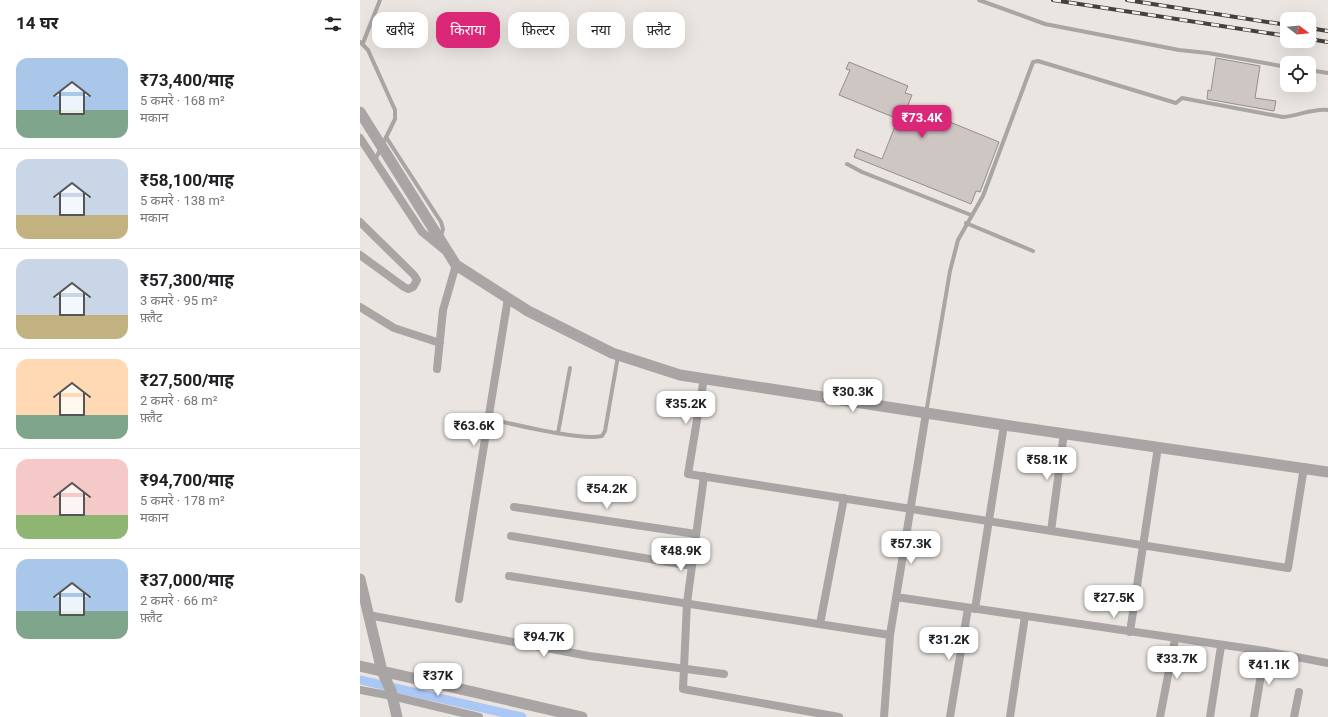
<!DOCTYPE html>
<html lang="hi">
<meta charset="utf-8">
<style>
:root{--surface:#fff;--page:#f6f6f6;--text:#202124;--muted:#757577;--line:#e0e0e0;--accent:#db2777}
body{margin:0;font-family:Roboto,"Noto Sans Devanagari",sans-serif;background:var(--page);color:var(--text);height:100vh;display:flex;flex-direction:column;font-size:15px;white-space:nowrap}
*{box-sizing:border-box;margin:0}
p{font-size:13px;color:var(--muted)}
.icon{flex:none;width:22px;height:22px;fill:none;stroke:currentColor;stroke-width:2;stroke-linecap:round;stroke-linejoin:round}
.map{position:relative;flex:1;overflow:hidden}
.drawer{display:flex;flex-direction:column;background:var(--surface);width:360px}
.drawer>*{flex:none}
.guide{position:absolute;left:12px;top:12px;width:380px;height:36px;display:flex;gap:8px}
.needle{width:26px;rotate:106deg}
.buttons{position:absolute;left:920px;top:12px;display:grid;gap:8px}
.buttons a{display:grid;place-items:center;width:36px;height:36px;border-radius:8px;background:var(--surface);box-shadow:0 4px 16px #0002;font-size:20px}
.price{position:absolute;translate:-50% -34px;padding:0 9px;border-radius:8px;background:#fff;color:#222;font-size:13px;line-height:26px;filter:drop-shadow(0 1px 2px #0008)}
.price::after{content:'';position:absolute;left:50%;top:24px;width:12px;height:9px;margin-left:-6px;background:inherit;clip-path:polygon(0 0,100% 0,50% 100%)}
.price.on{background:var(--accent);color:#fff}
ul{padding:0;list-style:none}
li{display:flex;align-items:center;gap:12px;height:100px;padding:0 16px}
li+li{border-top:1px solid var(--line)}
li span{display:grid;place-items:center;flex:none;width:112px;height:80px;border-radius:12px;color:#555}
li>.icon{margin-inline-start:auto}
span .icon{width:48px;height:48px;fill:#fffc;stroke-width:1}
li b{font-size:17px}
h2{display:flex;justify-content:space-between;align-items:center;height:48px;padding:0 16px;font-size:17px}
.chip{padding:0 14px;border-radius:12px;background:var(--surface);box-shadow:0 4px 16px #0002;font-size:14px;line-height:36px}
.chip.on{background:var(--accent);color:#fff}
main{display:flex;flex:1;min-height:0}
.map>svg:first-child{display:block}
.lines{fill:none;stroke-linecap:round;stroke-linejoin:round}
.canal{stroke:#abc7f5;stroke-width:9}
.building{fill:#cdc6c3;stroke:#958f8c}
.service{stroke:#a8a5a4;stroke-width:4}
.minor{stroke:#a8a5a4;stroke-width:8}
.tertiary{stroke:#a8a5a4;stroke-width:11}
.rail-casing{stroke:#43403e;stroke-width:4}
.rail{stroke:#f7f2ed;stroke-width:2.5;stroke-dasharray:8;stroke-linecap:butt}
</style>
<main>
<section class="drawer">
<h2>14 घर<svg class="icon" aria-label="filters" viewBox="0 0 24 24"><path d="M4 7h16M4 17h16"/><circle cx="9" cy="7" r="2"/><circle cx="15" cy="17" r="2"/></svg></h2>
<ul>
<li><span style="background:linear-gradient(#a9c7e8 65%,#7fa58c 0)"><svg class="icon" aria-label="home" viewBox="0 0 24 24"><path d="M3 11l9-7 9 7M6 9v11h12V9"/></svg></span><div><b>₹73,400/माह</b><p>5 कमरे · 168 m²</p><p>मकान</p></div></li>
<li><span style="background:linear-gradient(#c9d6e8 70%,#c2b280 0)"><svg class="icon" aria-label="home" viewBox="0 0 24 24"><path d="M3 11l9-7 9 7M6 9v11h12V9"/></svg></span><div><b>₹58,100/माह</b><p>5 कमरे · 138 m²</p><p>मकान</p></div></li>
<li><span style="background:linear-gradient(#c9d6e8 70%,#c2b280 0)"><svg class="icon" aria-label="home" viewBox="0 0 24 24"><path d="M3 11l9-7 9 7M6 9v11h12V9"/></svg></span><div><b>₹57,300/माह</b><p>3 कमरे · 95 m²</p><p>फ़्लैट</p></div></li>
<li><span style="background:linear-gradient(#ffd9b3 70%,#7fa58c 0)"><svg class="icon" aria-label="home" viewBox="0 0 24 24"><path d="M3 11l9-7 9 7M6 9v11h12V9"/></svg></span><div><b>₹27,500/माह</b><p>2 कमरे · 68 m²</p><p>फ़्लैट</p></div></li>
<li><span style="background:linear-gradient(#f6c9c9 70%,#8fb573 0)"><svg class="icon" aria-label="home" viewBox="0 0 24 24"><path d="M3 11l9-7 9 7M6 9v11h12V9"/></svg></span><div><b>₹94,700/माह</b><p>5 कमरे · 178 m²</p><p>मकान</p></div></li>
<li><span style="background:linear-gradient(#a9c7e8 65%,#7fa58c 0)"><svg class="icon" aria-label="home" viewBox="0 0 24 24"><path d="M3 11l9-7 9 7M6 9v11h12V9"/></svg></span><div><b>₹37,000/माह</b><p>2 कमरे · 66 m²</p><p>फ़्लैट</p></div></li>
</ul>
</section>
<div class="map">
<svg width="968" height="717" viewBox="0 0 968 717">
<rect width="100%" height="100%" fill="#eae5e0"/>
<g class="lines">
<path class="canal" d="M0 680 162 717"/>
</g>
<path class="building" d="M856 58 900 66 895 98 916 101 914 111 847 99 848 90 851 91Z
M489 62 548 86 545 93 552 95 548 105 639 142 620 192 616 191 611 204 494 157 497 149 522 159 538 119 479 95 490 70 486 69Z"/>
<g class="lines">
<path class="service" d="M619 0 685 24 819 50 848 53 927 67
M0 42 8 50 35 110V119L15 160
M3 43 20 0
M949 70 968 73
M26 137 81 222 83 229 81 236
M487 164 502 172 611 215
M606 223 673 251
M566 413 590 271 598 240 623 196 673 62 678 61 816 103 822 98 923 117C938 116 953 108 968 110
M129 419C154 424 220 441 242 436L245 431 258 356
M198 433 210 368"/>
<path class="minor" d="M0 138 62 232 84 250
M0 222 54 275 57 280 53 287 48 289 44 287 0 255
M0 307 34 328 80 343
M77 369 83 310 96 265
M344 378 328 474 928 568 944 467
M344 476 327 603 323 689 479 717
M154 507 336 534
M691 531 704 433
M151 536 332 566
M149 576 530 635
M536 597 905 651 968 663
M99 599 148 298
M615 609 644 425
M8 615 229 656 364 674
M460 624 484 498
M770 632 798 447
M0 690 32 696 119 717
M524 717 530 635 566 413
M590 717 608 608
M650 717 665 616
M800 717 815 639
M850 717 861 646
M894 717 905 651
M934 717 939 692"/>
<path class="tertiary" d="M0 112 96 265 168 311 252 353 320 375 644 425 968 472
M0 579 22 671 31 691 37 717
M0 666 222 717"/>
<g class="rail-casing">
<path id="rail" d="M693 0 927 36
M767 0 927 25
M949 28 968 31
M949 39 968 42"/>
</g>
<use href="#rail" class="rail"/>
</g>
</svg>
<div class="buttons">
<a><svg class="needle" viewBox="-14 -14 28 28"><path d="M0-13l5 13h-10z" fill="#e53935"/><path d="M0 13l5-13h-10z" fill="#757577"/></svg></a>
<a><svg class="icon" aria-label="locate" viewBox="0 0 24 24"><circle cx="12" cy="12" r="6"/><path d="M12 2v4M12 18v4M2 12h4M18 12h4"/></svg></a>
</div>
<b class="price on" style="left:562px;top:139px">₹73.4K</b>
<b class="price" style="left:493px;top:413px">₹30.3K</b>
<b class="price" style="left:326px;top:425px">₹35.2K</b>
<b class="price" style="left:114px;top:447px">₹63.6K</b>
<b class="price" style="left:687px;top:481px">₹58.1K</b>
<b class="price" style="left:247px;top:510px">₹54.2K</b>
<b class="price" style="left:551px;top:565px">₹57.3K</b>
<b class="price" style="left:321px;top:572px">₹48.9K</b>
<b class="price" style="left:754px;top:619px">₹27.5K</b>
<b class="price" style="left:184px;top:658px">₹94.7K</b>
<b class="price" style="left:589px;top:661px">₹31.2K</b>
<b class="price" style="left:817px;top:680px">₹33.7K</b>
<b class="price" style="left:909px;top:686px">₹41.1K</b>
<b class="price" style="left:78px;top:697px">₹37K</b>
<div class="guide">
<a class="chip">खरीदें</a>
<a class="chip on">किराया</a>
<a class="chip">फ़िल्टर</a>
<a class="chip">नया</a>
<a class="chip">फ़्लैट</a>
</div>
</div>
</main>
